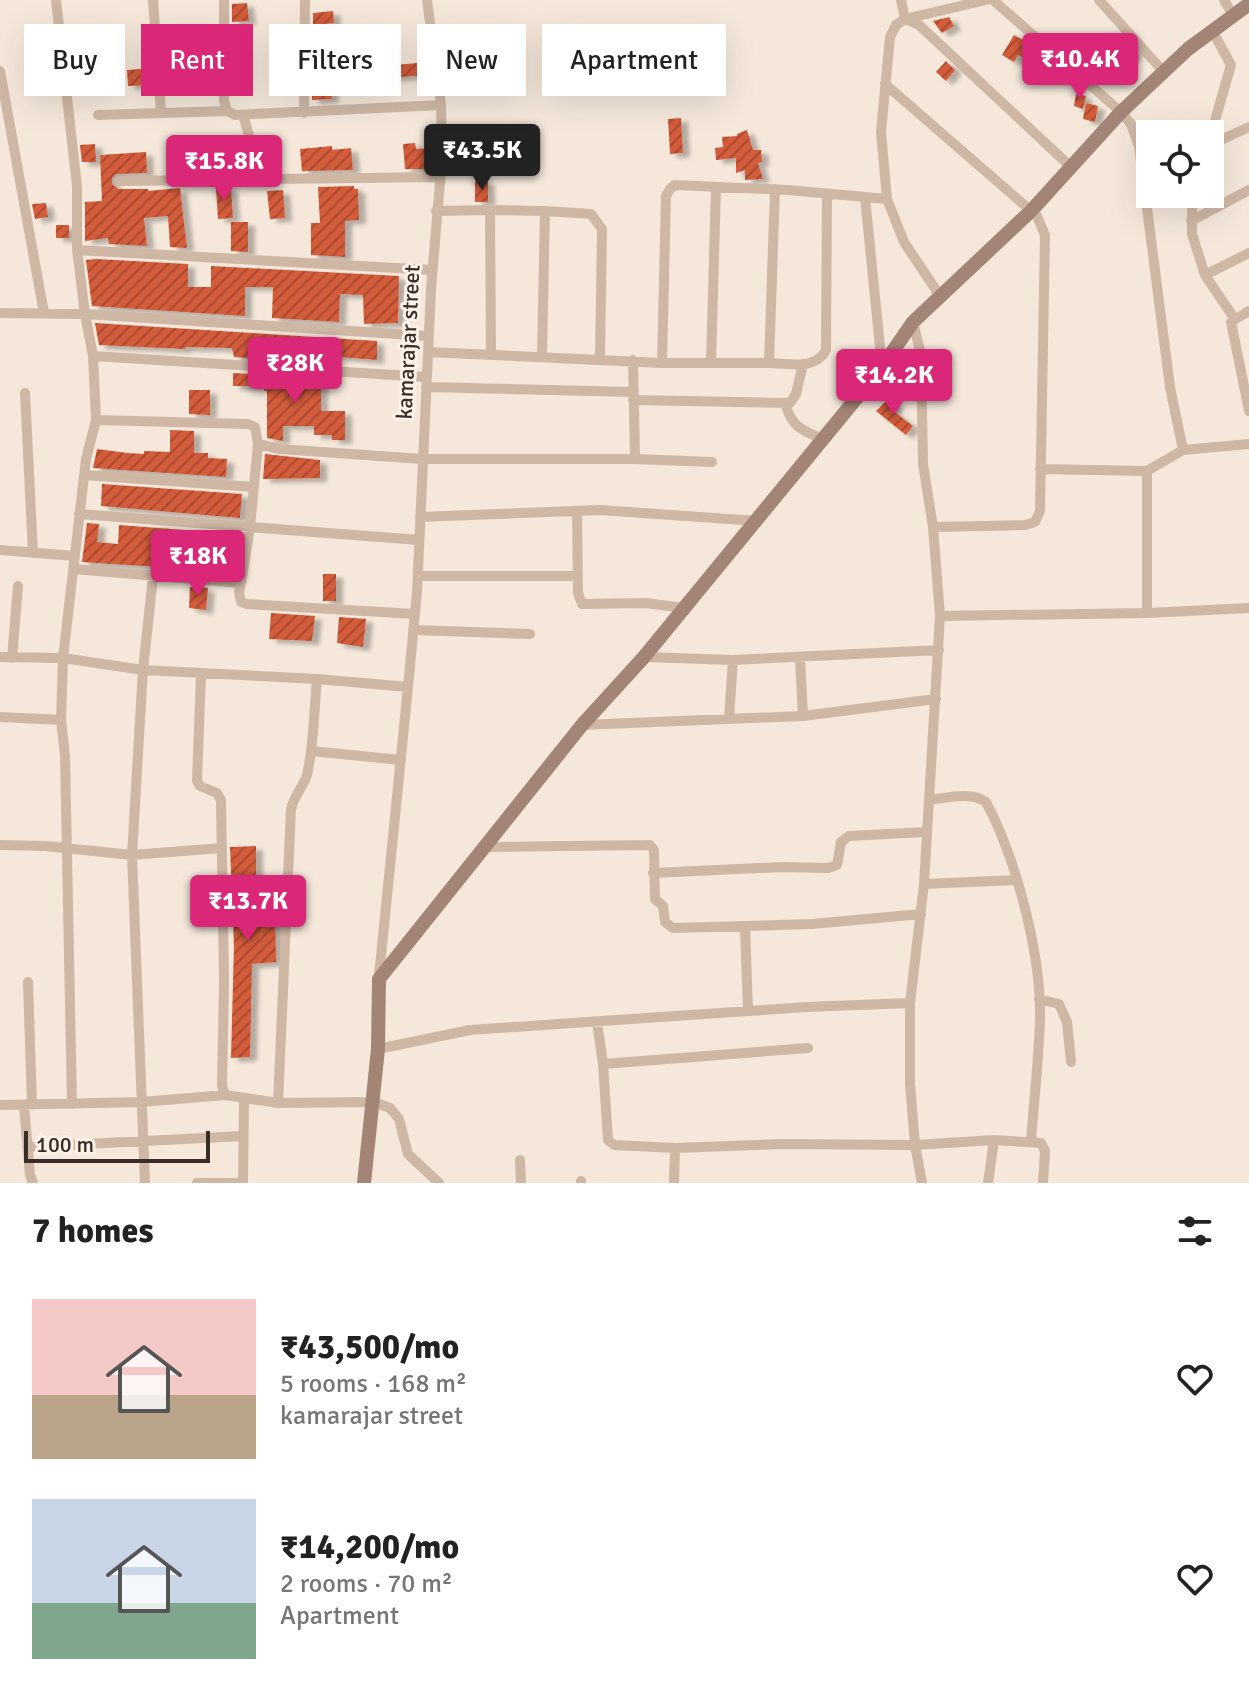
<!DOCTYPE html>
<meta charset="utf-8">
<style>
:root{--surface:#fff;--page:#f6f6f6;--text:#222;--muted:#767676;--accent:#db2777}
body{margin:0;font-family:Signika,sans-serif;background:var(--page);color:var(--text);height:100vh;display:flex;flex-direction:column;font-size:30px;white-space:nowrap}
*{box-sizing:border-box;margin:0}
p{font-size:26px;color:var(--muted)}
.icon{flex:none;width:44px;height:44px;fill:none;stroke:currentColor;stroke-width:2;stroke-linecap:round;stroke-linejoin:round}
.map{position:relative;height:1183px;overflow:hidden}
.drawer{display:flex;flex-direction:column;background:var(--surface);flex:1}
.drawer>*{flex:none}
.banner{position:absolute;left:24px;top:24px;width:800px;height:72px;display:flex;gap:16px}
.tools{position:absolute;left:1136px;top:120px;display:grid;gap:16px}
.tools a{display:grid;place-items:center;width:88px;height:88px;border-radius:0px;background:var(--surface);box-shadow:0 8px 32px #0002;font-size:40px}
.scale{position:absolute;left:24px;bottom:20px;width:186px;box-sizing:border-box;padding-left:8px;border:4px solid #392c27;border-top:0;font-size:22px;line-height:28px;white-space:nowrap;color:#392c27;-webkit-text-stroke:6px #fcf2e8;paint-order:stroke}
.price{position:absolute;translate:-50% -68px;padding:0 18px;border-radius:8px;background:var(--accent);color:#fff;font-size:26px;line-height:52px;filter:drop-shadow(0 2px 4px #0008)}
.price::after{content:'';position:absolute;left:50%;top:48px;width:24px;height:18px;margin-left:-12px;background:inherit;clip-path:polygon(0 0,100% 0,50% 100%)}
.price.current{background:#222;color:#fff}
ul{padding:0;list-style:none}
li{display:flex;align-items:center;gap:24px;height:200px;padding:0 32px}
li span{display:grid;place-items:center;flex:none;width:224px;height:160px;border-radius:0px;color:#555}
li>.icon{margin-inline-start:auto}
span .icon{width:96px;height:96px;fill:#fffc;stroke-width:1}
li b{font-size:34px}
h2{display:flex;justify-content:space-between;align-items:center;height:96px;padding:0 32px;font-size:34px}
.chip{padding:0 28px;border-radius:0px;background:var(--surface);box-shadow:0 8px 32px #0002;font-size:28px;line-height:72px}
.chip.current{background:var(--accent);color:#fff}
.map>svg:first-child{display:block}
.building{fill:url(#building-hatch);filter:url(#shadow)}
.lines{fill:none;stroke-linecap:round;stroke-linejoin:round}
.minor{stroke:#ceb7a5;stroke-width:10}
.secondary{stroke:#a28576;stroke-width:14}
.labels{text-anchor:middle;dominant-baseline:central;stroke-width:6;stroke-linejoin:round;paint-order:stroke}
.street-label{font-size:22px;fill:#392c27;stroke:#fcf2e8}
</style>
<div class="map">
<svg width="1249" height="1183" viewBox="0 0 1249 1183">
<defs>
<pattern id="building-hatch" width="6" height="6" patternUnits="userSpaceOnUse" patternTransform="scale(2)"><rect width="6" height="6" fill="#d35b3a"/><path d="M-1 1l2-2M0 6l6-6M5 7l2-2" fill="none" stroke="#ac4b31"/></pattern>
<filter id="shadow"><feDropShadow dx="7" dy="4" stdDeviation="2" flood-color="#0004"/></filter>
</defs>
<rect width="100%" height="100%" fill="#f5e8db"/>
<path class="building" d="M247 3 249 21 232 22V4Z
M333 11 334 23 313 25V13Z
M949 17 954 26 942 33 933 21Z
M1014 35 1029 43 1026 48 1040 56 1035 64 1018 55 1014 62 1002 55Z
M1128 44 1136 53 1126 62 1118 52Z
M946 61 955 70 946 81 936 72Z
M427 62 428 75 387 78 386 66Z
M150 68 151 85 128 86 127 70Z
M331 83 332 99 312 100V85Z
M1076 94 1086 96 1083 109 1074 106Z
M1086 103 1098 106 1095 122 1083 119Z
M681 118 683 153 670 154 668 119Z
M747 130 753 150H761L762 162 758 163 763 179 745 180V170L736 173V158L716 160 715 148 723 147 722 137 737 136V134Z
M415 143 416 149 432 148 433 169H405L403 144Z
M95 144 96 162H82L80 145Z
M332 146V150L351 148 353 170 302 171 300 149Z
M244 147 250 171 167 172 166 152Z
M146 152 147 173 116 174 112 178V184L118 189H148V191L180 188 187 248 170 247 168 216 144 218 147 246 109 244 108 238 85 241V202L102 201 100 155Z
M475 181H488V202H475Z
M354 186V189H358L359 220 345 221V257L311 255V223H320L318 187Z
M216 188H231L233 218 218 219Z
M283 190 285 218 270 219 267 191Z
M46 203 48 217 35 219 32 204Z
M231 222H248V252L231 251Z
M56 225H69V238H56Z
M96 259 188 264V287H211V266L399 276 398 323 364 324 363 295 340 294 339 322 272 318 273 287H245V316L92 306 86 260Z
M95 323 377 341V360L292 353V361L234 357 232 348 185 347V349L99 345Z
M233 373 321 378V411H345V440H332V435H314V426H283V441L267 438V391H264V386H233Z
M189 390H210V415L189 414Z
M888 399 896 405 892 410 913 426 906 435 876 411Z
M170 430 194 431V453H208V458L227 459 226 477 93 468 97 449 127 453 144 454V451L170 452Z
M265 454 320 460V478L263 479Z
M102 484 242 494 240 518 101 506Z
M87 523 99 524 97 542 118 544 119 525 237 534 234 572 82 562Z
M323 574H336V601H323Z
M190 587 208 588 206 610 189 608Z
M271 613 315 616 312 641 269 639Z
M339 617 366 619 363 647 337 643Z
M256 846V878H252L253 900H279L278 910 275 911 276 962 252 964 250 1057 231 1058 234 946 230 847Z"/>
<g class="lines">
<path class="minor" d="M56 0 77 186V250
M153 0 161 113
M224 0V101L227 111 235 115 441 105
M901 0 905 19 986 0
M993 0 1121 112 1131 124 1139 146 1170 387 1183 450 1249 444
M1099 0 1163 71
M1224 0 1234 17
M0 71 44 313
M885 84 1037 216 1045 235 1040 511 1035 522 1025 525 933 527
M304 113 305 0
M98 115 227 111
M243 115 262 181
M1210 138 1231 65 1212 30
M1210 145 1249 127
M119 181 439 177
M1192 194V234L1205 275 1234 318
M865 197 882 367
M887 199 881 132 890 37 896 25 905 19 919 25 1072 168
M490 210 545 211
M436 211 490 210 491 355
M1191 221 1249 190
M1205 275 1249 253
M1249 311 1231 322 1249 411
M0 313 85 314 93 356 96 420 86 459 63 658 143 670 317 679 408 687 379 976
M913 322 921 355 923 464 933 527 940 616
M428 336 85 314 77 250 432 270
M428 352 662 363 666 196 670 189 675 185 788 190 887 199 904 242 940 296
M93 356 426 377
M542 356 545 211 591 214 602 229 600 358
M662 363H769L775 189
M711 363 716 187
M769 363C789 363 815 371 826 350L827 194
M426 387 633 392
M25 393 33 553
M633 400 790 403 796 394 803 364
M785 403C791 426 802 431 823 439
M96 420 248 424 255 427 258 444 280 449 422 459H635L633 360
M635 459 712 462
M1040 469 1147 471 1183 450
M84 475 254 487
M577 511 578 593 582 604 646 603 684 608
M79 514 419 540
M420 517 600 510 757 521
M0 550 75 556
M74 569 241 583 239 592 241 602 247 604 415 614
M418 576H578
M241 583 250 527 258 444
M1147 613V471
M413 630 530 634
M0 657 63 658 61 720
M644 657 733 660 939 650
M12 658 18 586
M800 658 803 716
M201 674 197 781 200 786 217 793 221 800 224 980 222 1086 225 1095 278 1103 374 1102 390 1108 399 1119 408 1154 439 1183
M408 687 417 592 431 289 442 159 441 105 427 0
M0 717 61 720 65 756 72 1104
M729 718 733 660
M582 725 803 716 936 699
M311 751 401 760
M929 800C947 798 970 791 986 802 1016 858 1041 954 1040 1017 1039 1058 1034 1100 1031 1141
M0 845 45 846 132 855 222 848
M484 847 650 845 654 850 655 899 663 906 665 922 673 928 812 924 921 914
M653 873 782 867 828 868 837 865 841 842 849 836 926 832
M924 884 1017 880
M745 927 748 1011
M28 982 32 1105
M1039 999 1059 1004 1067 1022 1071 1062
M597 1022 603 1064 608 1140 614 1145 675 1148
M378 1049 470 1030 807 1007 910 1003
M603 1064 808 1048
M278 1103 291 809C294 796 303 787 307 775 314 744 314 711 317 679
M0 1105 142 1102 225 1095
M24 1105 30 1175 33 1183
M27 1147 243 1136
M520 1160 521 1183
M581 1181V1183
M145 1183 132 855 143 670 153 577
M197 1183H243
M243 1183 244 1099
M674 1183 675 1148 781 1144 915 1145 994 1140 1041 1143 1045 1151 1043 1183
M922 1183 915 1145 910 1084V1003L924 884 940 616 1147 613 1249 608
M988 1183 994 1140"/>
<path class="secondary" d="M364 1183 378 1049 379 979 582 725 644 657 882 367 913 322 1031 211 1121 112 1188 49 1249 4"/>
</g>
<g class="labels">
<g class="street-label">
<text transform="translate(408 342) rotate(-87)">kamarajar street</text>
</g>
</g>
</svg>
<div class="tools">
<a><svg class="icon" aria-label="locate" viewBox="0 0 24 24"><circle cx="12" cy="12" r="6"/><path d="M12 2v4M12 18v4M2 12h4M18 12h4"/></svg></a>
</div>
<div class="scale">100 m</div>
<b class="price" style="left:1080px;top:101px">₹10.4K</b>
<b class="price current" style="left:482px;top:192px">₹43.5K</b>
<b class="price" style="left:224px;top:203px">₹15.8K</b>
<b class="price" style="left:295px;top:405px">₹28K</b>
<b class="price" style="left:894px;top:417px">₹14.2K</b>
<b class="price" style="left:198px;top:598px">₹18K</b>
<b class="price" style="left:248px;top:943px">₹13.7K</b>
<div class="banner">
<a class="chip">Buy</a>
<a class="chip current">Rent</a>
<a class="chip">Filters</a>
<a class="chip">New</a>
<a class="chip">Apartment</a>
</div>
</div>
<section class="drawer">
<h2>7 homes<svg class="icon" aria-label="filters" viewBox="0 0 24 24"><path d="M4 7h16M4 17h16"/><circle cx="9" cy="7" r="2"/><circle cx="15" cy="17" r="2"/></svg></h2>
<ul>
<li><span style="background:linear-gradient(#f6c9c9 60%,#b9a48a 0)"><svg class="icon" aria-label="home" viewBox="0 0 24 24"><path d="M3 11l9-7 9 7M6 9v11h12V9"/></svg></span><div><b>₹43,500/mo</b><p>5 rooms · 168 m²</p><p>kamarajar street</p></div><svg class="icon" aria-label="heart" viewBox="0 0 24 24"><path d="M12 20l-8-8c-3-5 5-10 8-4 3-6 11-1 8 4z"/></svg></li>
<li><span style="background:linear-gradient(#c9d6e8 65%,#7fa58c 0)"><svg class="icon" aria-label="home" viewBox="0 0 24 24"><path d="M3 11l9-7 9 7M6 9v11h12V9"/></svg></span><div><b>₹14,200/mo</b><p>2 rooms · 70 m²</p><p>Apartment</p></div><svg class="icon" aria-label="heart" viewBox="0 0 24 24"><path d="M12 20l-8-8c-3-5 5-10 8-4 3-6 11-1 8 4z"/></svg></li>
</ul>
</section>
